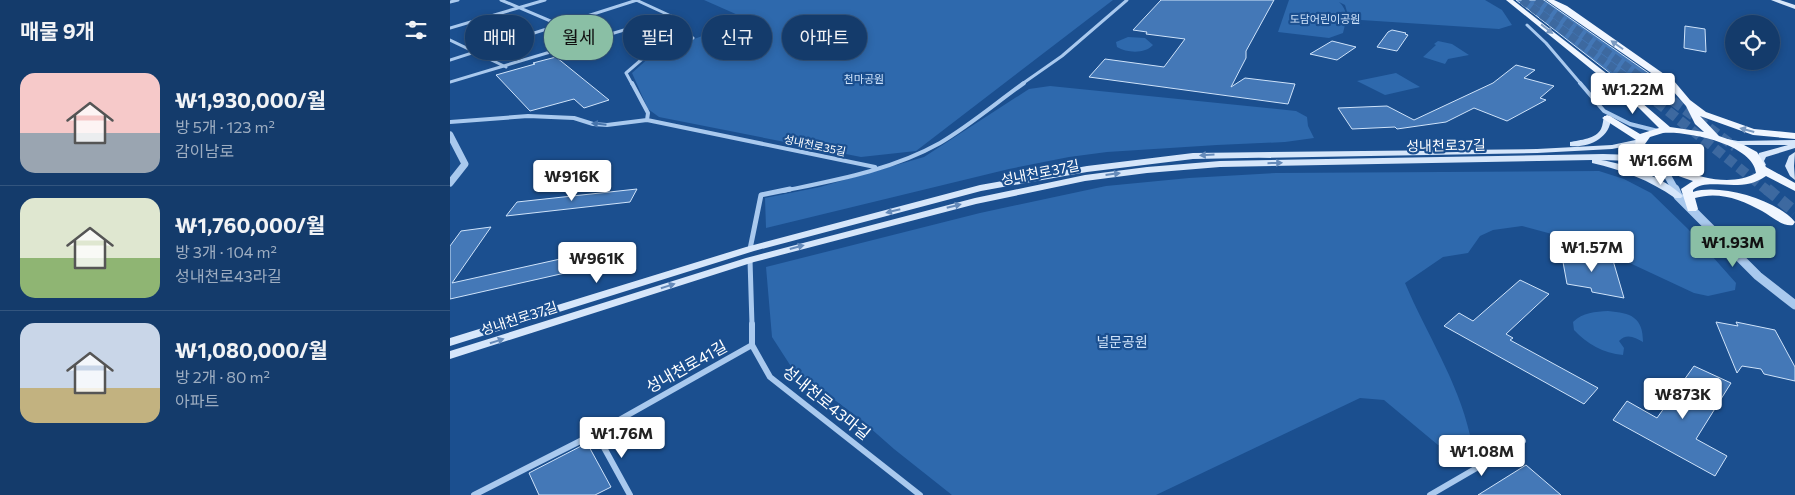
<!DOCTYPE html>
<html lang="ko">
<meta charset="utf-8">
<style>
:root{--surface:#143b6b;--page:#214673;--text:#f1f3f6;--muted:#9dadc1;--line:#33557e;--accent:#8abfa5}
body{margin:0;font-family:Commissioner,"Noto Sans KR",sans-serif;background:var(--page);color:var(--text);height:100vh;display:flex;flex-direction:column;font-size:19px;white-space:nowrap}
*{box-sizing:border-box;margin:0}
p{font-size:16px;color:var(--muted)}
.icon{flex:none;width:28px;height:28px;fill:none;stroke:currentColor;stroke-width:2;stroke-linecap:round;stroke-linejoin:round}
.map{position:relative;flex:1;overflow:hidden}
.side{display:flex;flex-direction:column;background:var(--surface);width:450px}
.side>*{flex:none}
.top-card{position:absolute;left:15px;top:15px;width:475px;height:45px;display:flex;gap:10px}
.buttons{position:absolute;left:1275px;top:15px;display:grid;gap:10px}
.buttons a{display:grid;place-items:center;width:55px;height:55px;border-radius:50%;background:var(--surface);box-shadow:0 2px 8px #0003,0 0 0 1px var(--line);font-size:25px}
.price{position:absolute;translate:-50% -42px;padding:0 11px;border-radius:5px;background:#fff;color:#222;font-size:16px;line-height:32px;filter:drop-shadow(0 1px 2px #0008)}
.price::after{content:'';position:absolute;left:50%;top:30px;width:15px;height:11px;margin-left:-8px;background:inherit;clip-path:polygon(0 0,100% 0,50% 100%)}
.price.current{background:var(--accent);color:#111}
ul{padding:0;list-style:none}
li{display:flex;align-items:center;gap:15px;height:125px;padding:0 20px}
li+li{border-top:1px solid var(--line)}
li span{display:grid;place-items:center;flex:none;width:140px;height:100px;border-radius:15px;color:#555}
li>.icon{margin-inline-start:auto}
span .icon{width:60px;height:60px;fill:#fffc;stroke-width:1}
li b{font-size:21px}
h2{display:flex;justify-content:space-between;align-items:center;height:60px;padding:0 20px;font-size:21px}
.pill{padding:0 18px;border-radius:22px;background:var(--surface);box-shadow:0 2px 8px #0003,0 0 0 1px var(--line);font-size:18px;line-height:45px}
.pill.current{background:var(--accent);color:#111}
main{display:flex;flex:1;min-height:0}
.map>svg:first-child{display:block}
.green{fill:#2e69ad}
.building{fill:#4478b7;stroke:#cfe3fa}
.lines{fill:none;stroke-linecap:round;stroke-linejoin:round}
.primary-tunnel-far2{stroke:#3d69a0;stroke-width:8;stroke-dasharray:8 4;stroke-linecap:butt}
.primary-tunnel-far1{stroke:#3d69a0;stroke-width:10;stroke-dasharray:10 5;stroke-linecap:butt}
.primary-tunnel{stroke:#3d69a0;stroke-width:12;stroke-dasharray:12 6;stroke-linecap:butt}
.minor-far3{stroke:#a9c9ee;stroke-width:3}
.minor-far2{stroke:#a9c9ee;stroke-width:4}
.minor-far1{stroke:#a9c9ee;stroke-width:5}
.minor{stroke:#a9c9ee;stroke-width:6}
.tertiary-far1{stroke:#a9c9ee;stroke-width:7}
.tertiary{stroke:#a9c9ee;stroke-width:9}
.secondary{fill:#d6e6fa;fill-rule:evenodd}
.primary{fill:#f0f6ff;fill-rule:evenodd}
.oneway{fill:#7b9ac1}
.oneway2{fill:#4674ac}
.oneway3{fill:#668bba}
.labels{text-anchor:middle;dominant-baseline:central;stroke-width:4.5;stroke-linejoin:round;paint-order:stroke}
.far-park-label{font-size:11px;fill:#cfe3fa;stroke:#1b4f8f}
.far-street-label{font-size:11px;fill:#fff;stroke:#1b4f8f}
.street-label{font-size:14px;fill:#fff;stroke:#1b4f8f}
.park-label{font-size:14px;fill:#cfe3fa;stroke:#1b4f8f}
.near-street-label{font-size:16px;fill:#fff;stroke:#1b4f8f}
</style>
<main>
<section class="side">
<h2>매물 9개<svg class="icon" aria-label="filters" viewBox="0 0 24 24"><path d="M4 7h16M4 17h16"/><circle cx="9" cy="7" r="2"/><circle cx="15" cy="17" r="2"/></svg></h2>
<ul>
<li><span style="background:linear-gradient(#f6c9c9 60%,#9aa5b1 0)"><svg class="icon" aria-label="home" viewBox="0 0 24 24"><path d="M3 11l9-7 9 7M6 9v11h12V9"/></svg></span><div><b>₩1,930,000/월</b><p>방 5개 · 123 m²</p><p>감이남로</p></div></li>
<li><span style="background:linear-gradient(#dfe7d0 60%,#8fb573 0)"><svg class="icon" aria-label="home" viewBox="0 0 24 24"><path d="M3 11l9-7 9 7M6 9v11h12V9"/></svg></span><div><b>₩1,760,000/월</b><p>방 3개 · 104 m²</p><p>성내천로43라길</p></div></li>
<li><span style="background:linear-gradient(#c9d6e8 65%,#c2b280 0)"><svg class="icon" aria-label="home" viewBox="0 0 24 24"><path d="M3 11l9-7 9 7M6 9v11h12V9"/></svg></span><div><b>₩1,080,000/월</b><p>방 2개 · 80 m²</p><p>아파트</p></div></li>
</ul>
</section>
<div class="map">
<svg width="1345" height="495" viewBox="0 0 1345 495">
<rect width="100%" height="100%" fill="#1b4f8f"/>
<path class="green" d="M254 0H663L466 151 411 157 209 117 198 109 182 73 202 55 297 19Z
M839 0H1035L1052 10 1062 25 1049 29 911 20 898 15 895 5 889 2C899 11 896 21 893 33L879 38 828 32Z
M678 37 695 38 703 45C695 54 677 53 667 47L666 42Z
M988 41 1002 44 1019 55 998 59 995 64 973 57 986 45 984 44Z
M946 73 970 87 935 95 907 81Z
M600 86 846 111 857 117 858 126 864 138 835 142 767 145 657 152 619 157 559 169 316 228 315 198 370 187 474 157 579 89Z
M1149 171 1174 179 1201 193 1238 229 1286 283 1285 290 1258 296 1244 293 1139 244 1072 226 1043 230 1030 236 1018 253 993 257 955 283C976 333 1008 381 1020 435L1013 444 988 445 934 400 910 398 706 495H502L444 449 410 419 342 368 322 337 316 267 530 213 656 186 739 178 826 173Z
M1158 311C1181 313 1193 317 1193 342 1185 337 1176 333 1169 341L1174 348 1173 355C1153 353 1137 344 1124 330L1123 322C1133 312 1145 312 1158 311Z"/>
<path class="building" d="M711 0H824L796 51V58L781 87 795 78 845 84 838 104 639 77 655 59 714 67 735 39 696 34 697 32 683 30Z
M1066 0H1094L1210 81H1170Z
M1235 26 1255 29 1256 52 1234 48Z
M942 30 956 33 955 34 958 35 947 51 927 47 938 32Z
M882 41 906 47 887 60 860 54Z
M106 57 159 100 134 108 124 99 80 111 46 75 85 64 83 63Z
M1066 65 1085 70 1074 78 1104 86 1090 98 1096 100 1057 121 1024 108 996 122 947 129 945 127 902 129 888 108 937 106 964 120 1043 83Z
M187 189 180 202 56 216 67 202Z
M41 227 2 283 178 244 177 259 0 299V246L11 231Z
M1111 251 1129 254V251L1162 257 1174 298 1142 292 1141 288 1117 284Z
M1070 280 1099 294 1056 334 1063 338 1060 340 1148 388 1134 404 994 326 1009 313 1023 321Z
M1266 322 1288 326 1286 322 1325 330 1345 367V381L1314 374 1311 369 1292 366 1287 373Z
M1244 366 1281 383 1246 439 1277 456 1265 476 1163 420 1177 401 1207 418Z
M137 443 161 487 145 495H89L79 473Z
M1076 465 1111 495H1028Z"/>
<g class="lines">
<path class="primary-tunnel-far2" d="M1072 0 1185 84
M1086 0 1200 84"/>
<path class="primary-tunnel-far1" d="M1183 83 1318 191
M1199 83 1285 147"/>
<path class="primary-tunnel" d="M1317 189 1345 212"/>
<path class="minor-far3" d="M51 0 145 40
M186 0 221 16
M0 2 8 0
M1077 25 1096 43 1131 84
M0 28 95 0
M0 40 56 67
M0 60 187 0
M0 82 221 16
M182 84 176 73 198 54 243 38 234 36
M572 84 612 56 677 0"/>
<path class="minor-far2" d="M182 83 198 113 197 120
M1130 83 1154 111 1180 124 1208 131
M0 122 78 116 124 118 143 124 157 125 197 120 425 167
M333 191C386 180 442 170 490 143 519 126 546 103 574 83"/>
<path class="minor-far1" d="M300 249 311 195 340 189
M300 260 302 325"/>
<path class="minor" d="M302 324V345L320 377 470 495
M146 433 180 495
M24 495 146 433 302 345
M980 495 1073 441"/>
<path class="tertiary-far1" d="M0 135 15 164 0 183
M1211 164 1226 191"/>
<path class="tertiary" d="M1225 189 1228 196 1308 276 1345 305"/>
<path class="secondary" d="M1321 0H1330L1345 5V9Z
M1154 116H1160L1161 118C1160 138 1139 148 1120 146V142C1130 140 1146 139 1151 129 1153 125 1153 120 1154 116Z
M1271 138 1288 141 1345 140V148L1316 157 1314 161 1316 165 1312 168 1309 167 1306 161 1309 153 1338 145H1288L1271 142Z
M1190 139 1194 141 1193 143 1162 149 1087 153 743 159 637 172 531 191 304 251 0 346V338L296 247 530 185 637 166 743 153 1087 149 1162 145Z
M1345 152 1344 166 1345 180 1340 176 1335 166 1339 156Z
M1153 154 1185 155 1210 160V164L1207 165 1185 161 1151 160C1176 164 1215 178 1233 196L1231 198H1225C1199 180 1173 170 1142 163V160L770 167 697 173 635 181 526 204 304 262 0 359V351L296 258 525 198 635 175 697 167 770 161Z"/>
<path class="primary" d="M1056 0H1063L1170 84 1206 90 1217 87V84L1096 0H1104L1117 6 1224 81 1240 100 1256 112 1304 129 1345 133V139L1303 135 1250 116 1269 136 1294 145 1307 152 1316 167 1345 183V191L1316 176C1290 195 1259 176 1243 190V192C1270 183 1327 200 1345 222L1343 225C1333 227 1321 216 1312 211 1291 199 1268 191 1245 198L1248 209 1246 211H1238L1231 189 1243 181C1219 173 1200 165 1185 144L1186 140 1152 118 1157 115 1160 116 1190 134 1209 128 1189 108ZM1177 90 1206 96 1223 91 1236 106 1245 124 1254 132 1220 127ZM1213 133C1237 131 1303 144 1306 173 1276 191 1215 171 1195 144L1200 137Z"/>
</g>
<defs><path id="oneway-solid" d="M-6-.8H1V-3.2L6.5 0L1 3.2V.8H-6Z" transform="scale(1.25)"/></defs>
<g class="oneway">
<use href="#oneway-solid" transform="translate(1097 29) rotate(38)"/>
<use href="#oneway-solid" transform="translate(1167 45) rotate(-145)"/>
<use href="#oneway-solid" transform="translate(1297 130) rotate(-165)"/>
</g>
<use class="oneway2" href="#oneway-solid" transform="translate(149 124) rotate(-174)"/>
<g class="oneway3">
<use href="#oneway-solid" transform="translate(757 155) rotate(177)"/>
<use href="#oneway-solid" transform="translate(825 163) rotate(-1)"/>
<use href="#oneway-solid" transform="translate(663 174) rotate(-7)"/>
<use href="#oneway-solid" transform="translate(504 206) rotate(-14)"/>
<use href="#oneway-solid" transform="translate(443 211) rotate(166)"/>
<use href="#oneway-solid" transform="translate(347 247) rotate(-15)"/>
<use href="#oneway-solid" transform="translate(218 286) rotate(-18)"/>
<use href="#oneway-solid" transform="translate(47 341) rotate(-18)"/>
</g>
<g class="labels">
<g class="far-park-label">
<text x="875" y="18">도담어린이공원</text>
<text x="414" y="78">천마공원</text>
</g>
<g class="far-street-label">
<text transform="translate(365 145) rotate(12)">성내천로35길</text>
</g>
<g class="street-label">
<text transform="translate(996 145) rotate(-1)">성내천로37길</text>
<text transform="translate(590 172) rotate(-11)">성내천로37길</text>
<text transform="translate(69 318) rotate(-18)">성내천로37길</text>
</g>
<g class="park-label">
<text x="672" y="341">널문공원</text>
</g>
<g class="near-street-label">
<text transform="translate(236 366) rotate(-29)">성내천로41길</text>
<text transform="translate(377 402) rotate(39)">성내천로43마길</text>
</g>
</g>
</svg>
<div class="buttons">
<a><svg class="icon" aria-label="locate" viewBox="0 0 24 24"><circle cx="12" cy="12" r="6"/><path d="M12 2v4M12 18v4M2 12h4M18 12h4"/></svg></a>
</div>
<b class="price" style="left:1183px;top:115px">₩1.22M</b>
<b class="price" style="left:1211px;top:186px">₩1.66M</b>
<b class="price" style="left:122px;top:202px">₩916K</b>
<b class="price current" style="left:1283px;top:268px">₩1.93M</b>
<b class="price" style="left:1142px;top:273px">₩1.57M</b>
<b class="price" style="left:147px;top:284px">₩961K</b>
<b class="price" style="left:1233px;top:420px">₩873K</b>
<b class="price" style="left:172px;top:459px">₩1.76M</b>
<b class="price" style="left:1032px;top:477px">₩1.08M</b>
<div class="top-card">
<a class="pill">매매</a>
<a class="pill current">월세</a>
<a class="pill">필터</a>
<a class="pill">신규</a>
<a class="pill">아파트</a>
</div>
</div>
</main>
